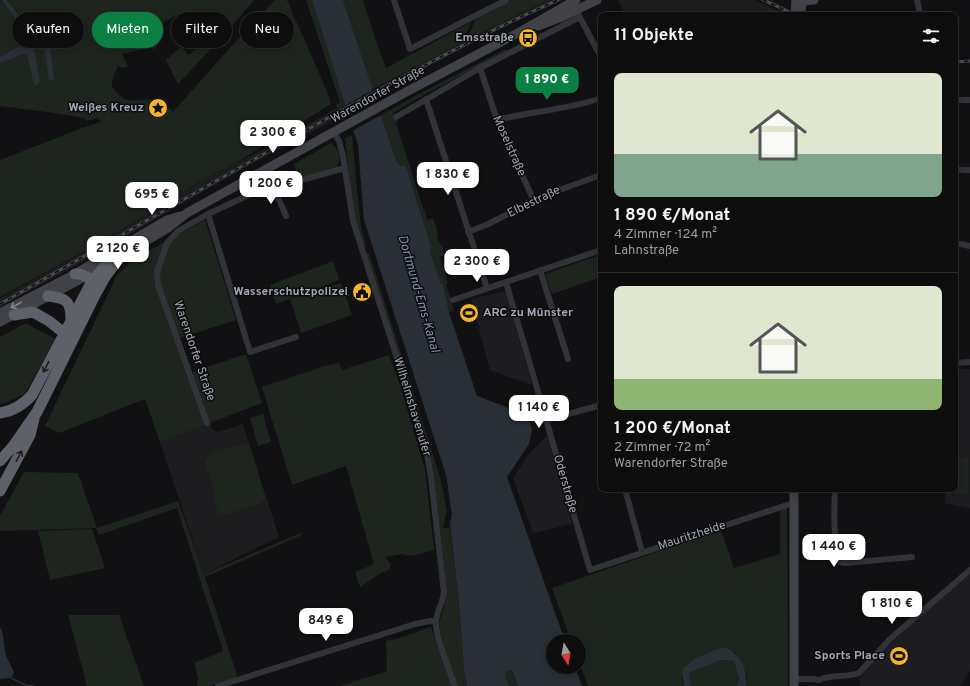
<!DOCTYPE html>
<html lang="de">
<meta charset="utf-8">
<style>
:root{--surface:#0d0d0e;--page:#161617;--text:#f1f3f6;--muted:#9a9c9e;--line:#2d2d2e;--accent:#0b8043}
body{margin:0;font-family:Overpass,sans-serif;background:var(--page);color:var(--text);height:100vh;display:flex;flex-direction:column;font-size:15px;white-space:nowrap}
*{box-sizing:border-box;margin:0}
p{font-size:13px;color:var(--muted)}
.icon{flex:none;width:22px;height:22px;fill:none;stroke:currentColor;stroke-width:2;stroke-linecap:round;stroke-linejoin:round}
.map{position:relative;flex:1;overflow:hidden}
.drawer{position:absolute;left:598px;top:12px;width:360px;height:480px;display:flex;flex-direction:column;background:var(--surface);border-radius:8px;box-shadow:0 2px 10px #0003,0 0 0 1px var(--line)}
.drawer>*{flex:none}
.guide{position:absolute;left:12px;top:12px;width:380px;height:36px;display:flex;gap:8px}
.needle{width:26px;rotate:169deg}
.controls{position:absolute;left:546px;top:634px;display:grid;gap:8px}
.controls a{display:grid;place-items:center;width:40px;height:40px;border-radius:50%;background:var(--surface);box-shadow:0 2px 10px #0003,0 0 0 1px var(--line);font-size:20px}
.price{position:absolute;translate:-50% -34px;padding:0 9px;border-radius:8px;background:#fff;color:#222;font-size:13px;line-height:26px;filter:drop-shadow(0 1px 2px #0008)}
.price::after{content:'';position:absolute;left:50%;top:24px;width:12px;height:9px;margin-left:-6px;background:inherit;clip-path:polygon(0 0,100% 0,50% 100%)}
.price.on{background:var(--accent);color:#fff}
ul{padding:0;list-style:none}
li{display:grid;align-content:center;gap:8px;height:212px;padding:0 16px}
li+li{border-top:1px solid var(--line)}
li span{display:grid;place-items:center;height:124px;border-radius:8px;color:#555}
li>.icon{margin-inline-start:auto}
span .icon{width:72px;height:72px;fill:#fffc;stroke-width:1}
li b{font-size:17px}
h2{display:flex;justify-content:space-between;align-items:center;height:48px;padding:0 16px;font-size:17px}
.chip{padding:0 14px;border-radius:18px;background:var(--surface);box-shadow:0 2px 10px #0003,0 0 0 1px var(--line);font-size:14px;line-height:36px}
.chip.on{background:var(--accent);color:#fff}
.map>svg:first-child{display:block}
.built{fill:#1d1d20}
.green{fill:#1d251e}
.water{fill:#282f36}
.pier{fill:#111113}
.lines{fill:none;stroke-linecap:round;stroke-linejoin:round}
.stream{stroke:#282f36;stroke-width:1.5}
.street{stroke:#323338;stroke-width:6}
.secondary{stroke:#404248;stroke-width:9}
.highway{stroke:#5e6169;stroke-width:11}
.rail-casing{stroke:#494b51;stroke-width:3}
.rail{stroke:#0c0c0e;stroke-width:1.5;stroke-dasharray:4.5;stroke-linecap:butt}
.oneway{stroke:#80848e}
.oneway2{stroke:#1c1d20}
.labels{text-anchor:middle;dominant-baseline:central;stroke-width:3;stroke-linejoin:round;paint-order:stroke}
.poi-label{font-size:12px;font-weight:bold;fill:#a2a7b3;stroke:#0c0c0e;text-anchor:end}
.street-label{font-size:12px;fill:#a2a7b3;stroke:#0c0c0e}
.water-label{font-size:13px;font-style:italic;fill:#7994af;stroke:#0c0c0e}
</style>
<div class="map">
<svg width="970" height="686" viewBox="0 0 970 686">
<rect width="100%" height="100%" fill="#111113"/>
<path class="built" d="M551 0H564L508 24 379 93 376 87 469 39 531 8Z
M618 0H755L787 15H626Z
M760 0H771L789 9 806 15H791Z
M337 108 338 110 342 108 345 114 244 168 70 269 0 307V298L101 242 198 182 270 146Z
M506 291 532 385 490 370 471 299Z
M955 369H970V508L944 503 947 489H955Z
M210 422 211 428 218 432 243 424 279 537 204 574 160 442Z
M548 435 572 524 533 533 513 478 529 454Z
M970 574V671L960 686H860V681L858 680 874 659 916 620Z"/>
<path class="green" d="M0 0 27 30 41 38 42 41 32 46C22 41 9 53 0 57Z
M7 0H254L234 24 178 84 166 60 182 46 188 55 203 44 188 22 179 14C166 21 159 20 163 37L155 49 148 48 122 54 128 66 123 68 118 66C116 71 113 76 112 81 110 89 122 99 129 100 139 101 150 99 159 98L173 112 237 40 275 0H287L326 89 331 104 234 164 198 182 101 242 0 297V160L82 128 101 122 98 118 87 121 84 118 55 113 0 106V63L24 54 27 55 29 57 37 46 43 45 44 46 49 37H46L36 28 29 26Z
M306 0H312L346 105 338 110 336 105 340 102Z
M343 0H363L378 47 386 68 471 22 470 26 463 38 470 32 475 20 511 0H551L531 8 469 39 372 89Z
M506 49 507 51 422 96 393 113 395 119 397 118 398 122 396 123 424 211H425L427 220 433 218 438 233 437 239 443 248 444 255 440 257 448 283 446 284 454 311 449 312 443 284H441L430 251 431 246 406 166H401L397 163 381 115 415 96Z
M352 135 360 221 366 246 364 247 354 220 345 138Z
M331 143C339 149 342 157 337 167L299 178 294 164Z
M205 220 236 320 180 338 192 372 246 354 262 403 160 442 145 399 59 433 45 426 117 275 135 258Z
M369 253 440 477 447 510 443 528H450L460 615 464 670 467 686H340L387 671 386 641 399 638 431 627 437 645 443 644 439 623 445 603 447 592 434 477 366 254Z
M600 255 601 277 552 294 545 274Z
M333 261 339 280 276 304 270 285Z
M341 283 352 315 301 333 290 299Z
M26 323 55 339 25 394 4 403H0V337Z
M389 355 400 385 425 470 434 550 411 556 402 554 385 557 391 564 389 570 379 574 360 587 355 572 374 564 346 466 292 485 262 387 328 365 339 363 342 370Z
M263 414 271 442 258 446 250 418Z
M245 443 251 448 265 498 262 503 224 515 218 513 214 499 216 496 205 464 210 454Z
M968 457 969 494H952V489H955V458Z
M24 472 78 473 97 528 178 501 204 574 301 533 302 535 205 577 237 675 236 678 208 686H197L198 678 194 663 223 651 177 508 99 535 96 528 0 531V516Z
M787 507 788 686H746L747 675 735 652 687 664 682 680 684 686H588L579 661V641H571L552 588 721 530 734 568 780 554V509Z
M92 529 105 568 50 580 38 531Z
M68 615H119L144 686H87Z
M722 660 734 661 739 679 736 686H691L689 673Z
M510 670 513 672 518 686H509L505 675 506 672Z"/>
<path class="water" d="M1 0H7L26 24 29 26 36 28 46 37H49L54 78 53 80H49L44 46 43 45 34 48 40 81 38 84 34 85 27 55 24 54 0 63V57C9 53 22 41 32 46L42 41C40 33 32 34 27 30 19 24 8 8 1 0Z
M312 0H343L397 163 401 166H406L431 246 430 251 441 284H443L449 312 477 396 528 415 532 430 529 444 507 477 565 641H553V667H575L582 686H518L513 672 510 670 506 672 505 675 509 686H467L464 670 460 615 450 523 452 515 446 475 364 220 358 145Z
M0 627C5 635 3 646 6 655 8 661 12 667 14 673L11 678 0 679Z
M724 647C742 655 747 667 746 686H736L739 679 734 661 722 660 689 673 691 686H684L682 670C692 658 709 652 724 647Z"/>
<path class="pier" d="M375 89 376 94 346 111 344 106Z
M377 97 383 114 352 131 347 114Z"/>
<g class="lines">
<path class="stream" d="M11 678 25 685 34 686"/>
<path class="street" d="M394 0 410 49 506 0
M917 0 920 14
M578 14 601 57
M480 68 497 120 534 201
M426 99 487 288
M955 100H970
M396 117 480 68 580 17
M497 120C531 111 568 110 601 98
M334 132 339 141 343 156 353 221 426 448 431 477 444 592C443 603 436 612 436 622 435 637 450 671 455 686
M955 170H970
M274 188 286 216
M208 214 250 352 296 337
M468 232 486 225 551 193 601 175
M955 243 970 246
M540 270 568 359
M506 282 590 570 790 504H794
M453 300 601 250
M955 363 970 362
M546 420 601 405
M207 423 158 285 157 272 167 243 178 231 208 214 251 194 345 168
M625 489 642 552
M835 489C834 513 833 539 840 562L845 563 912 557
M794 679H813L819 680C831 674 846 678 859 673L890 639 970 570
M218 686 415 624 430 621 436 622"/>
<path class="secondary" d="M800 0 803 1 814 0
M795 15 796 0
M800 15 803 0
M538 26 564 16 597 0
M117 258 168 228 187 213 406 92 518 33 576 0
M0 313 75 274 167 220 180 216
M0 322 103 267
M794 686V489"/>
<path class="highway" d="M75 274H80L89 278 93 287
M48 296C66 298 71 301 71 319
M14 315 33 312 49 321 64 333 70 332
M0 413C14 411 23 405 32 395L91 283 104 267 128 243
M0 461 14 445 37 412 95 295 105 277 122 255
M0 491 30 435 34 419"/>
<g class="rail-casing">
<path id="rail" d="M763 0 796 15
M955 62 970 61
M0 304C110 242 218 179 328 118 404 76 479 35 558 0"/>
</g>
<use href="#rail" class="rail"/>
</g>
<defs><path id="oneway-shaft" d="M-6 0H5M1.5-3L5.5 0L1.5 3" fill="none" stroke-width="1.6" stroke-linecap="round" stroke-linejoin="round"/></defs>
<use class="oneway" href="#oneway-shaft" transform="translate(16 305) rotate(152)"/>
<g class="oneway2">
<use href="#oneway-shaft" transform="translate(46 367) rotate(117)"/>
<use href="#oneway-shaft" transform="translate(19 456) rotate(-62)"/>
</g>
<defs>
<g id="bus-disc" transform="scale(1)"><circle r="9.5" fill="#f1b42b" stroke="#0c0c0e"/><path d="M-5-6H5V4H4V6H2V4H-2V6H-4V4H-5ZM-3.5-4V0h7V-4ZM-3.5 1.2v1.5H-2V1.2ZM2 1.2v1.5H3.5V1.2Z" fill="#111"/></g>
<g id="sight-disc" transform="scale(1)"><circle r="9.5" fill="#f1b42b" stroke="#0c0c0e"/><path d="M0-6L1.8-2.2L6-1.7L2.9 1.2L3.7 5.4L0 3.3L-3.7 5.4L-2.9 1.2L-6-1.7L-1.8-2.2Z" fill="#111"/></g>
<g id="civic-disc" transform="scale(1)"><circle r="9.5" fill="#f1b42b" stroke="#0c0c0e"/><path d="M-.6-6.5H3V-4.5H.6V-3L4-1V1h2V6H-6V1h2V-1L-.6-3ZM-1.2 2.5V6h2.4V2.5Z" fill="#111"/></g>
<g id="stadium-disc" transform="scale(1)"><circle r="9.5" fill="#f1b42b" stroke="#0c0c0e"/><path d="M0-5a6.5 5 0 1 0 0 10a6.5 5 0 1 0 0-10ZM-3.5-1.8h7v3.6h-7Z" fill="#111"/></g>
</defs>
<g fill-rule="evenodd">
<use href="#bus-disc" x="528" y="38"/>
<use href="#sight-disc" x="158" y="108"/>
<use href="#civic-disc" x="362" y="292"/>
<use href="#stadium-disc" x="469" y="313"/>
<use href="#stadium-disc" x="899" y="656"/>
</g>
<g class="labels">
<g class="poi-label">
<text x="514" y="38">Emsstraße</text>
<text x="144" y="108">Weißes Kreuz</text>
<text x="348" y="292">Wasserschutzpolizei</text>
<text x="483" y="313" text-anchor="start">ARC zu Münster</text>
<text x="885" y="656">Sports Place</text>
</g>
<g class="street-label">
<text transform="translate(378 95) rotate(-29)">Warendorfer Straße</text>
<text transform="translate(509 146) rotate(66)">Moselstraße</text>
<text transform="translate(534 202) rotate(-26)">Elbestraße</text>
<text transform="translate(194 351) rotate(71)">Warendorfer Straße</text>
<text transform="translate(412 407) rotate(73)">Wilhelmshavenufer</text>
<text transform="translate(565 484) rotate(74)">Oderstraße</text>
<text transform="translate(692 536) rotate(-18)">Mauritzheide</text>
</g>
<g class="water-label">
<text transform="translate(418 294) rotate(74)">Dortmund-Ems-Kanal</text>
</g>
</g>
</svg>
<div class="controls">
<a><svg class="needle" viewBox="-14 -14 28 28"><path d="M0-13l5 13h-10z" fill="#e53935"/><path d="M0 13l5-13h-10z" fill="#9a9c9e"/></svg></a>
</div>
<b class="price on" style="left:547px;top:101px">1 890 €</b>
<b class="price" style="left:273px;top:154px">2 300 €</b>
<b class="price" style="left:448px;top:196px">1 830 €</b>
<b class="price" style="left:271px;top:205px">1 200 €</b>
<b class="price" style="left:152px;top:216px">695 €</b>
<b class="price" style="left:118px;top:270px">2 120 €</b>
<b class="price" style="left:477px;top:283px">2 300 €</b>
<b class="price" style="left:539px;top:429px">1 140 €</b>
<b class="price" style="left:834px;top:568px">1 440 €</b>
<b class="price" style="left:892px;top:625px">1 810 €</b>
<b class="price" style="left:326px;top:642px">849 €</b>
<div class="guide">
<a class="chip">Kaufen</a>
<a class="chip on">Mieten</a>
<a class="chip">Filter</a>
<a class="chip">Neu</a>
</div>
<section class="drawer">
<h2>11 Objekte<svg class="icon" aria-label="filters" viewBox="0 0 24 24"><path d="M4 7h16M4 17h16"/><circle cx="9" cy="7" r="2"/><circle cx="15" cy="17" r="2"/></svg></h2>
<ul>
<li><span style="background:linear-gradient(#dfe7d0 65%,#7fa58c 0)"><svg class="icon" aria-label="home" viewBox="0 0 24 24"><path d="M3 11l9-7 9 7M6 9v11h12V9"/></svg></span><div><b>1 890 €/Monat</b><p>4 Zimmer · 124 m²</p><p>Lahnstraße</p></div></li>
<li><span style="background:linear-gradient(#dfe7d0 75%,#8fb573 0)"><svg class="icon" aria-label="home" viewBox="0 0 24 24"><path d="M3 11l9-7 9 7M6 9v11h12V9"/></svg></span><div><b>1 200 €/Monat</b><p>2 Zimmer · 72 m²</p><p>Warendorfer Straße</p></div></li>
</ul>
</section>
</div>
